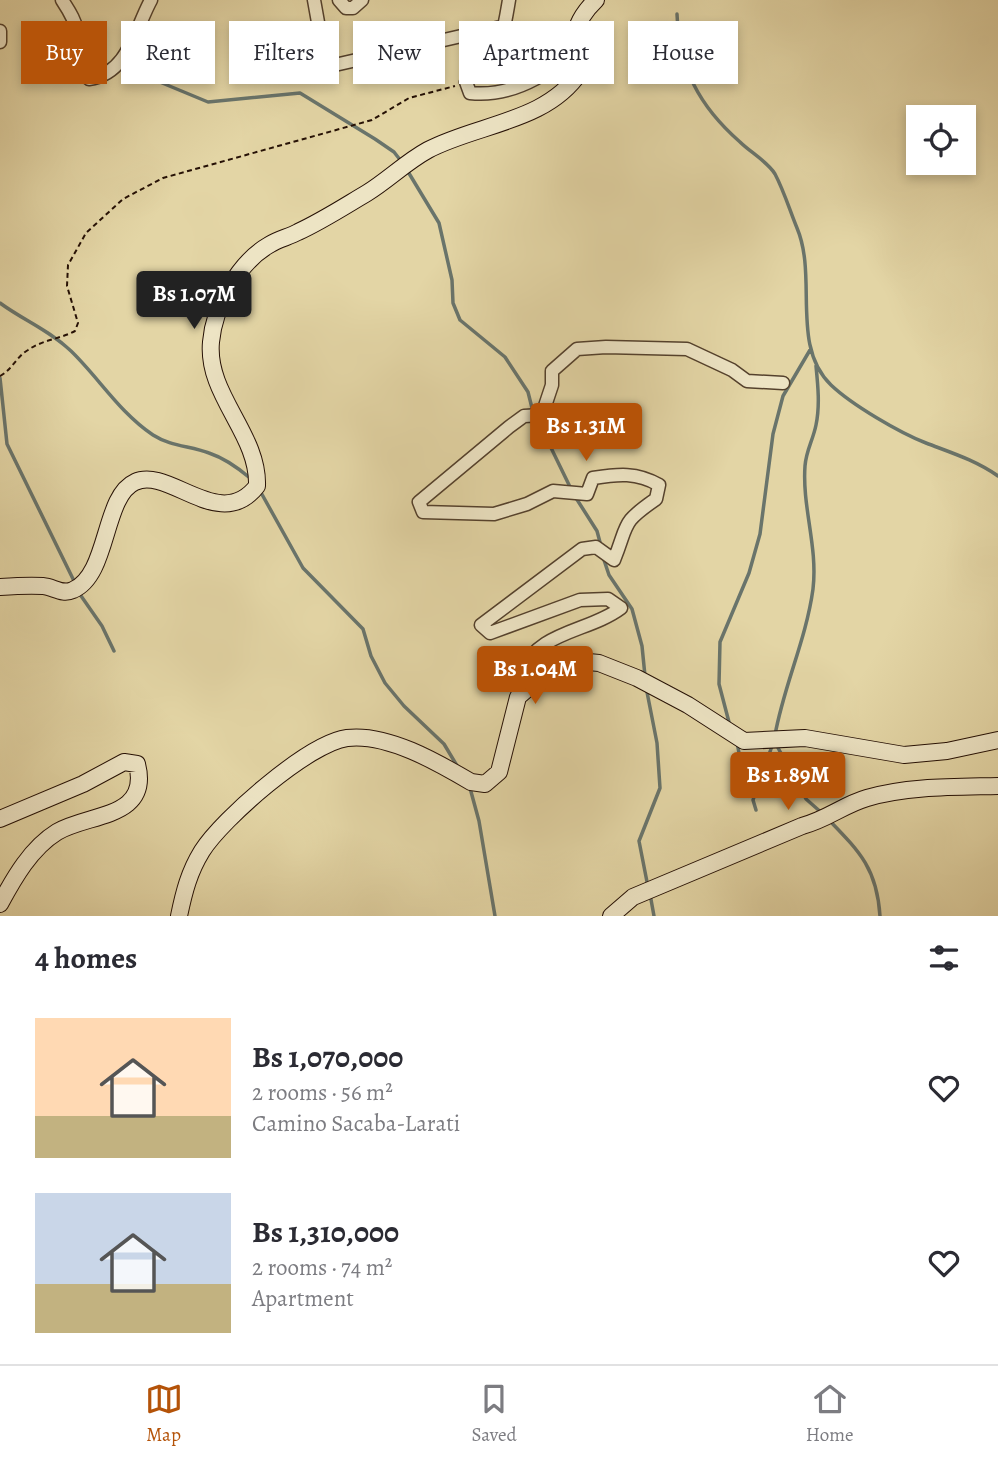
<!DOCTYPE html>
<meta charset="utf-8">
<style>
:root{--surface:#fff;--page:#f2f2f3;--text:#2b2b33;--muted:#7c7c81;--line:#e1e1e2;--accent:#b45309}
body{margin:0;font-family:Alegreya,serif;background:var(--page);color:var(--text);height:100vh;display:flex;flex-direction:column;font-size:26px;white-space:nowrap}
*{box-sizing:border-box;margin:0}
p{font-size:23px;color:var(--muted)}
.icon{flex:none;width:38px;height:38px;fill:none;stroke:currentColor;stroke-width:2;stroke-linecap:round;stroke-linejoin:round}
.map{position:relative;height:916px;overflow:hidden}
.sheet{display:flex;flex-direction:column;background:var(--surface);flex:1}
.sheet>*{flex:none}
.top-card{position:absolute;left:21px;top:21px;width:957px;height:63px;display:flex;gap:14px}
.buttons{position:absolute;left:906px;top:105px;display:grid;gap:14px}
.buttons a{display:grid;place-items:center;width:70px;height:70px;border-radius:0px;background:var(--surface);box-shadow:0 4px 10px #0003;font-size:35px}
.price{position:absolute;translate:-50% -60px;padding:0 16px;border-radius:7px;background:var(--accent);color:#fff;font-size:23px;line-height:46px;filter:drop-shadow(0 2px 4px #0008)}
.price::after{content:'';position:absolute;left:50%;top:42px;width:21px;height:16px;margin-left:-10px;background:inherit;clip-path:polygon(0 0,100% 0,50% 100%)}
.price.on{background:#222;color:#fff}
ul{padding:0;list-style:none}
li{display:flex;align-items:center;gap:21px;height:175px;padding:0 35px}
li span{display:grid;place-items:center;flex:none;width:196px;height:140px;border-radius:0px;color:#555}
li>.icon{margin-inline-start:auto}
span .icon{width:84px;height:84px;fill:#fffc;stroke-width:1}
li b{font-size:30px}
h2{display:flex;justify-content:space-between;align-items:center;height:84px;padding:0 35px;font-size:30px}
.tag{padding:0 24px;border-radius:0px;background:var(--surface);box-shadow:0 4px 10px #0003;font-size:24px;line-height:63px}
.tag.on{background:var(--accent);color:#fff}
.tab-bar{display:flex;justify-content:space-around;align-items:center;height:98px;border-top:2px solid var(--line);background:var(--surface);font-size:19px;color:var(--muted)}
.tab-bar a{display:grid;justify-items:center;gap:4px}
.tab-bar .on{color:var(--accent)}
.map>svg:first-child{display:block}
.lines{fill:none;stroke-linecap:round;stroke-linejoin:round}
.stream{stroke:#69746b;stroke-width:3.5}
.street-casing{stroke:#54412d;stroke-width:15}
.secondary-casing{stroke:#251005;stroke-width:18}
.path{stroke:#251005;stroke-width:2;stroke-dasharray:5 3.5;stroke-linecap:butt}
.street{stroke:#ede4c4;stroke-width:12}
.secondary{stroke:#ede4c4;stroke-width:16}
</style>
<div class="map">
<svg width="998" height="916" viewBox="0 0 998 916">
<rect width="100%" height="100%" fill="#e3d5a5"/>
<filter id="stains"><feTurbulence type="fractalNoise" baseFrequency=".00286" numOctaves="4"/><feColorMatrix values="0 0 0 0 .2 0 0 0 0 .09 0 0 0 0 .02 0 0 0 .5 -.17"/></filter>
<radialGradient id="worn" r=".72"><stop offset=".6" stop-color="#630" stop-opacity="0"/><stop offset="1" stop-color="#630" stop-opacity=".3"/></radialGradient>
<g class="lines">
<path class="stream" d="M677 14C679 68 699 106 740 142 750 152 768 162 775 174 784 191 790 211 797 228 818 278 790 345 831 385 852 405 900 433 926 443 952 453 975 460 998 476
M155 80 208 102 300 93 375 139 394 152 401 161
M407 170 439 223 452 280 453 303 460 320 505 357 528 392 533 412
M0 303C23 320 49 330 71 351 99 378 119 412 153 435 170 446 190 446 209 453 224 458 237 467 250 478
M0 378 7 444 75 583
M537 419 572 491
M259 489 303 568 363 629 371 656 385 683 404 706 444 744 459 769
M576 498 597 531 601 546
M603 557 609 575 632 609 642 646 645 676
M79 593 102 626 114 651
M646 687 657 743 660 788 639 841 648 887
M730 726 719 684 720 642 749 573 760 534 773 434 783 396 810 350
M775 735C784 685 806 640 813 589 818 547 802 507 805 466 806 451 813 440 816 425 820 406 818 386 816 366
M737 742 744 781
M777 746 806 799 823 814
M470 788 479 821 495 916
M756 810 753 800 772 746
M829 820C860 852 877 869 880 916
M650 894 654 916"/>
<g class="street-casing">
<path id="street" d="M62 0C70 12 76 22 79 36 82 52 76 66 89 79 128 74 135 29 151 0
M314 0 326 67 505 26
M339 0 346 8H353L362 0
M509 0C505 23 503 45 485 63 478 70 471 72 466 82L470 93C506 97 539 80 566 58H574
M0 31V42
M529 685 530 676 521 673C537 631 589 632 621 608L608 599 580 600 490 633 481 625 582 549 596 547 614 560C629 523 620 524 656 499L659 485C637 472 618 474 593 478L587 494 553 491 527 504 494 514 423 512 419 502 509 427 524 416 542 415 552 385V371L577 349 606 347 687 349 732 370 747 381 783 383"/>
</g>
<g class="secondary-casing">
<path id="secondary" d="M0 587C14 586 29 585 43 586 54 587 62 595 73 590 109 575 103 496 135 482 169 466 220 534 257 486 259 434 206 395 211 342 214 307 238 263 269 245 278 239 289 237 298 232 322 221 345 206 367 193 388 180 406 162 428 150 477 124 547 122 580 72 568 44 574 21 596 0
M0 819 83 784 124 762 137 764C151 819 89 813 57 832 31 848 14 878 0 904
M179 916C184 892 189 872 202 851 222 819 309 743 347 738 387 733 437 762 471 782L485 784 499 772 518 697 541 677 578 661 599 663 637 678 688 705 744 741 805 738 904 755 947 751 998 740
M611 916 633 897 802 826C828 819 843 805 867 798 908 786 956 787 998 786"/>
</g>
<path class="path" d="M0 376C12 370 16 357 28 350 42 340 60 339 75 331L78 323 67 286 68 265 86 233 123 199 163 178 372 120 409 98 455 86"/>
<use href="#street" class="street"/>
<use href="#secondary" class="secondary"/>
</g>
<rect width="100%" height="100%" filter="url(#stains)"/>
<rect width="100%" height="100%" fill="url(#worn)"/>
</svg>
<div class="buttons">
<a><svg class="icon" aria-label="locate" viewBox="0 0 24 24"><circle cx="12" cy="12" r="6"/><path d="M12 2v4M12 18v4M2 12h4M18 12h4"/></svg></a>
</div>
<b class="price on" style="left:194px;top:331px">Bs 1.07M</b>
<b class="price" style="left:586px;top:463px">Bs 1.31M</b>
<b class="price" style="left:535px;top:706px">Bs 1.04M</b>
<b class="price" style="left:788px;top:812px">Bs 1.89M</b>
<div class="top-card">
<a class="tag on">Buy</a>
<a class="tag">Rent</a>
<a class="tag">Filters</a>
<a class="tag">New</a>
<a class="tag">Apartment</a>
<a class="tag">House</a>
</div>
</div>
<section class="sheet">
<h2>4 homes<svg class="icon" aria-label="filters" viewBox="0 0 24 24"><path d="M4 7h16M4 17h16"/><circle cx="9" cy="7" r="2"/><circle cx="15" cy="17" r="2"/></svg></h2>
<ul>
<li><span style="background:linear-gradient(#ffd9b3 70%,#c2b280 0)"><svg class="icon" aria-label="home" viewBox="0 0 24 24"><path d="M3 11l9-7 9 7M6 9v11h12V9"/></svg></span><div><b>Bs 1,070,000</b><p>2 rooms · 56 m²</p><p>Camino Sacaba-Larati</p></div><svg class="icon" aria-label="heart" viewBox="0 0 24 24"><path d="M12 20l-8-8c-3-5 5-10 8-4 3-6 11-1 8 4z"/></svg></li>
<li><span style="background:linear-gradient(#c9d6e8 65%,#c2b280 0)"><svg class="icon" aria-label="home" viewBox="0 0 24 24"><path d="M3 11l9-7 9 7M6 9v11h12V9"/></svg></span><div><b>Bs 1,310,000</b><p>2 rooms · 74 m²</p><p>Apartment</p></div><svg class="icon" aria-label="heart" viewBox="0 0 24 24"><path d="M12 20l-8-8c-3-5 5-10 8-4 3-6 11-1 8 4z"/></svg></li>
</ul>
</section>
<nav class="tab-bar">
<a class="on"><svg class="icon" aria-label="map" viewBox="0 0 24 24"><path d="M3 6l6-2 6 2 6-2v14l-6 2-6-2-6 2zM9 4v14M15 6v14"/></svg>Map</a>
<a><svg class="icon" aria-label="saved" viewBox="0 0 24 24"><path d="M7 4h10v16l-5-4-5 4z"/></svg>Saved</a>
<a><svg class="icon" aria-label="home" viewBox="0 0 24 24"><path d="M3 11l9-7 9 7M6 9v11h12V9"/></svg>Home</a>
</nav>
